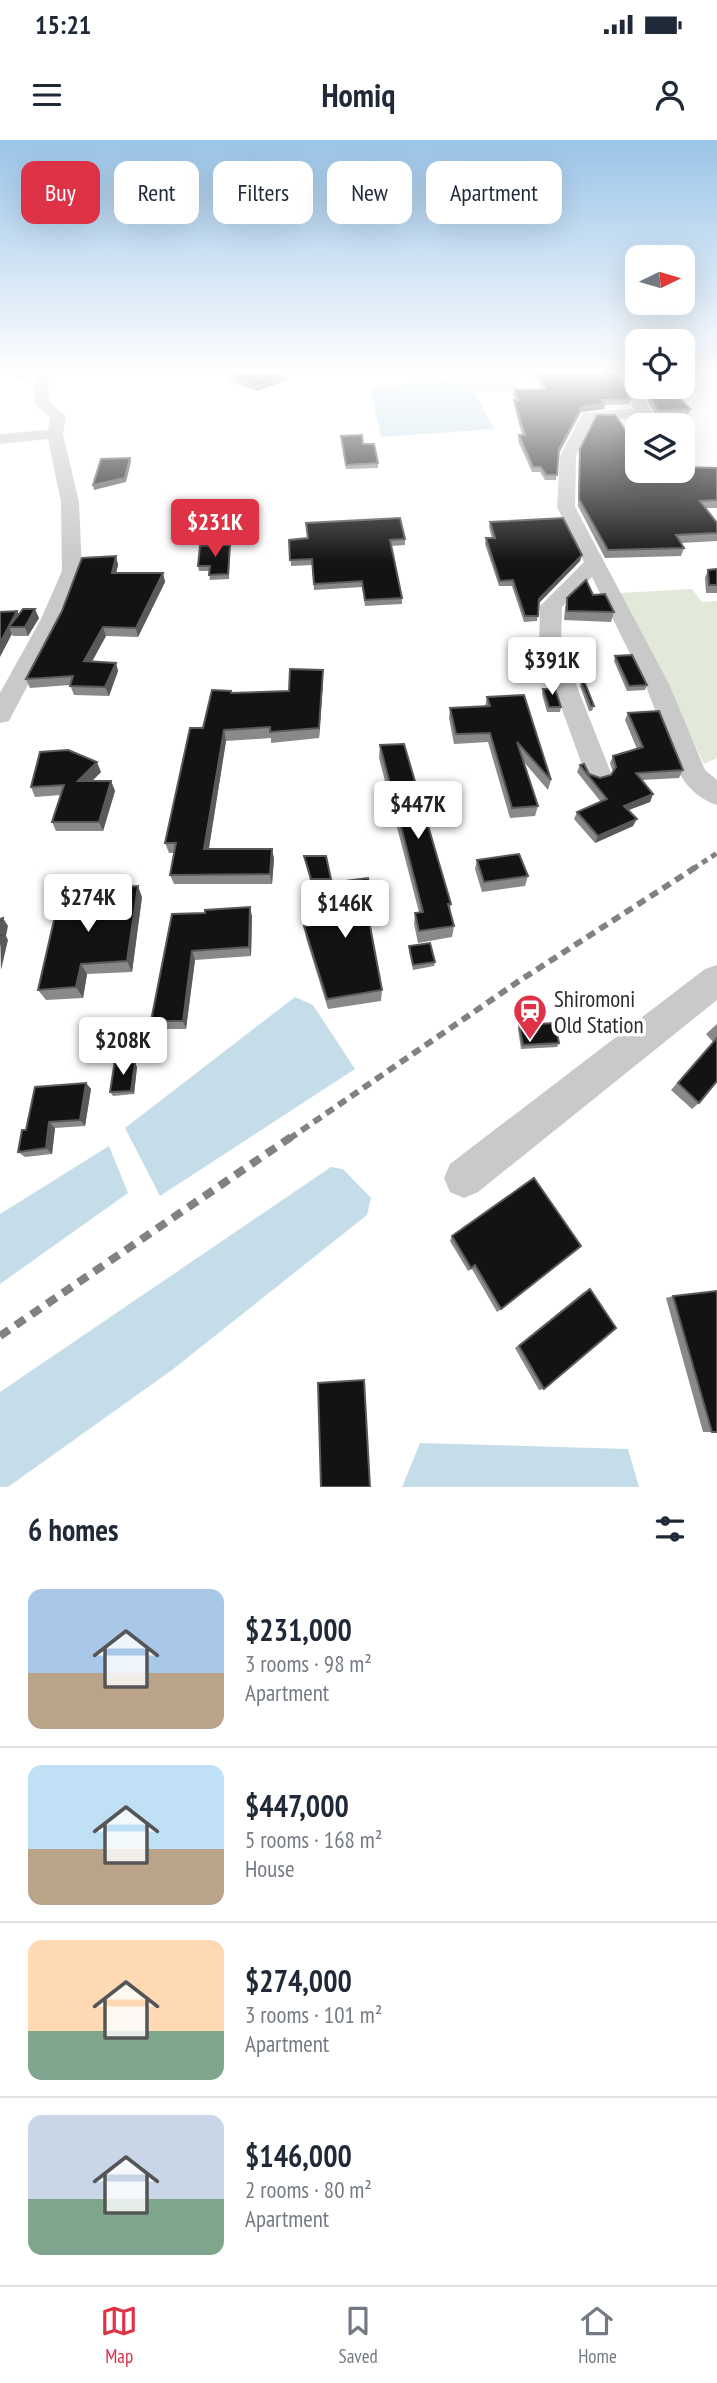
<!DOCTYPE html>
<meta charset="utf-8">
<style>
:root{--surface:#fff;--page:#f2f2f3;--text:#1f2937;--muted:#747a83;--line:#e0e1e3;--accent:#de3247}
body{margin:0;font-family:"PT Sans Narrow",sans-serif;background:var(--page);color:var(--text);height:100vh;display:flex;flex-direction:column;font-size:26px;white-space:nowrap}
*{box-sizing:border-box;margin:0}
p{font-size:23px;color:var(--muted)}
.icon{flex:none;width:38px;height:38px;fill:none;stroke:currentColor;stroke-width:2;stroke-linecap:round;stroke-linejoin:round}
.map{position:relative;height:1347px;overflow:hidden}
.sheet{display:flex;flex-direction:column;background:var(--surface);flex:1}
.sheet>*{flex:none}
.guide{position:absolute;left:21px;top:21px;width:676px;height:63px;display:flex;gap:14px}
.needle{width:46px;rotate:85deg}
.controls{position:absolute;left:625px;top:105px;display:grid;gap:14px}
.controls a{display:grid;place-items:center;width:70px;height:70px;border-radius:14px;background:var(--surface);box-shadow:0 7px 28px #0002;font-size:35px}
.price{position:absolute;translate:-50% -60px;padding:0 16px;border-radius:7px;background:#fff;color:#222;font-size:23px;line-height:46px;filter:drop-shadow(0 2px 4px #0008)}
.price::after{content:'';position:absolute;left:50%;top:42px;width:21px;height:16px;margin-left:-10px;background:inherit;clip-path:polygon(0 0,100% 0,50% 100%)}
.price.selected{background:var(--accent);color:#fff}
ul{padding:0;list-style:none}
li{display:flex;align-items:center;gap:21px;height:175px;padding:0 28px}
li+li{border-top:2px solid var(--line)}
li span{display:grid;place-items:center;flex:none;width:196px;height:140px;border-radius:14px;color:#555}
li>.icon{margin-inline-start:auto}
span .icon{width:84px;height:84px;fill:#fffc;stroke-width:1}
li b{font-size:30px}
h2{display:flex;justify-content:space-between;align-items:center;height:84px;padding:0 28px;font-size:30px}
.pill{padding:0 24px;border-radius:14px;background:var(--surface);box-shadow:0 7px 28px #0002;font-size:24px;line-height:63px}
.pill.selected{background:var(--accent);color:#fff}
.status{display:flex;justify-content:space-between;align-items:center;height:49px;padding:0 35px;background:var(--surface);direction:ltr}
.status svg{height:19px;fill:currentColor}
header{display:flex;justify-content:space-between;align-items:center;height:91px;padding:0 28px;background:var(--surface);font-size:32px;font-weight:800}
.tab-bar{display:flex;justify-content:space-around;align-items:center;height:98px;border-top:2px solid var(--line);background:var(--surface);font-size:19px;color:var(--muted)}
.tab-bar a{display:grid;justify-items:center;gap:4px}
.tab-bar .selected{color:var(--accent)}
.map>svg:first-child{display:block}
.green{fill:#e2e9d9}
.water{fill:#c5dde9}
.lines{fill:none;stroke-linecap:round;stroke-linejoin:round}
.minor{fill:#c9c9c9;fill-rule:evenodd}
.rail-far2{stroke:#818181;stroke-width:5;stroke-dasharray:6 5;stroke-linecap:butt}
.rail-far1{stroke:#818181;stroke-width:6;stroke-dasharray:9 6;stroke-linecap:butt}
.rail{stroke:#818181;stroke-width:8;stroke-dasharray:11 8;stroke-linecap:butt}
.wall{fill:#898989}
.shaded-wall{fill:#5a5a5a}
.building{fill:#131313;stroke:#5a5a5a;stroke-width:2}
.labels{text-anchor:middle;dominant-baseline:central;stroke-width:7;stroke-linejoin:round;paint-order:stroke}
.near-poi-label{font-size:23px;fill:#2c2c2c;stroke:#fff;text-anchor:start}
</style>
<div class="status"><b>15:21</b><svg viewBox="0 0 49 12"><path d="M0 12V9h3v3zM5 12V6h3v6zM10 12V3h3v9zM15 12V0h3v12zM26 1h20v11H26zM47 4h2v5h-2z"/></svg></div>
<header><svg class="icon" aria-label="menu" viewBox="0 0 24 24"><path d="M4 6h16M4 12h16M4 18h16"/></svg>Homiq<svg class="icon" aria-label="person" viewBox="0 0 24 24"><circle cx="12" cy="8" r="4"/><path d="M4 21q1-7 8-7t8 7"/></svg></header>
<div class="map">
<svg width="717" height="1347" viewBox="0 0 717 1347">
<rect width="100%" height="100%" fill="#fff"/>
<path class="green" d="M692 449 702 462 717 461V618L704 624 620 453Z"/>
<path class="water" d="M510 234 519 251 476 252 468 236Z
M466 236 494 289 381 297 370 247 452 241 450 237Z
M295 857 313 865 355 929 160 1056 125 988Z
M109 1006 128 1053 0 1144V1074Z
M331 1027 343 1029 371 1058 367 1075 172 1230 8 1347H0V1252Z
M420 1303 628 1309 639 1347H402Z"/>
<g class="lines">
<path class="minor" d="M34 233H48L49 262 66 276 63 294 79 362 82 431 63 479 12 575 9 581 0 583V553L41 479 62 431 61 362 48 299 0 304V294L48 290 50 277 35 264Z
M616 233H630L652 273 644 278 594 280 576 316 575 367 669 544 705 630 717 640V665C703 661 688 649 681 636L645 544 592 437 562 467 561 506 611 633 607 640 598 643 589 640 585 633 539 506 540 466 584 422 557 367 560 316 583 273 634 269Z
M717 825V860L478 1052 464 1058 450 1052 444 1038 450 1024 705 829Z"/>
<path class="rail-far2" d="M693 729 717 713"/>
<path class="rail-far1" d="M289 999 519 841 696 727"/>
<path class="rail" d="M0 1196 291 997"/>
</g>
<path class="wall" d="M227 233H286L287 240 257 251 228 240Z
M536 233H617L630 259 629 264 605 265 604 269 581 272 559 313 556 340H545L540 332H532L518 301 519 295H522L514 265V260H516L513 255 514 250 542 249 535 236Z
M640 247H670L690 269 688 275 656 276Z
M341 296 363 304 378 323V328L346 329Z
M580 309 637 331 717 328V368H706L717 383V401L681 403 684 408 681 416 605 418 578 366 579 317Z
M490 382 580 421 539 463 537 481 524 482 512 446H499L485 404 486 398H492L489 387Z
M405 399V405L391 406 402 458V464L365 466 362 447 314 450 312 425 291 426 289 400Z
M230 409 229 439 210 440 209 431H199L198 426Z
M116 416 118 425 116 433H163L165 442 138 497 106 496 92 522 116 523 118 531 109 556 74 555 70 545 30 548 26 539Z
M717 429V453H706L705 438 708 430Z
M593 455 614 472 611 482 564 480 565 468 567 458Z
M17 471 19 475 39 478 28 496H13L0 472Z
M615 516 647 545 645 550 627 551 614 521Z
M323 541 319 598 271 603V598L226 601 209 709H272L274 719 272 744H174L170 735 174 713H169L165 703 203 588 232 553 289 551Z
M581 541 594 566 592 571H589L580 546Z
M550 543 561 567 560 572H547L542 554 543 549H549Z
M487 557 551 640 548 650 523 621 538 666 535 676 510 678 488 602 454 604 449 578 450 568 485 567Z
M628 573 683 630 679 638 642 640 653 654 650 662 628 670 633 686 595 703 574 679 577 672 601 662 577 632 580 625 589 634 600 638 611 635 613 632 610 623 613 616 637 609 625 580Z
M380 605 451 764 450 770 454 786 452 797 418 803 414 784 415 773 419 772 379 618Z
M101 632 92 641H111L115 651 103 691H56L52 682 61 655 35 657 31 647Z
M304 716 331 739V743L375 769V781H369L382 850 381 861 328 869 306 798 304 786 312 785 309 760 330 759V744H311Z
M477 720 528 736 525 746 482 752 475 729Z
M142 757 132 832 87 834 83 858 46 860 38 850Z
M205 773 252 776 251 816 195 820 186 889H155L151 881Z
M409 806 435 822 434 826 413 830 409 811Z
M717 884V941L699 963 692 969 671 950 713 902 706 894Z
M519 885 559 903 557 907 521 909 518 889Z
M135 923 137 927 134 954 113 956 110 952Z
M86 943 91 949 85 986 55 988 52 1014 25 1017 18 1012 26 990Z
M452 1096 581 1106 497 1172 472 1129 468 1131 450 1101Z
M590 1149 544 1249 539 1250 515 1208 584 1152Z
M673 1156 712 1292H703L666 1158Z"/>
<path class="shaded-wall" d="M24 233H33L31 236 19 238 18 234Z
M286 234 287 240 257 251 256 246Z
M605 264 604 269 581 272 558 315 559 309 582 267Z
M130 318 131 322 126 342 94 350 93 345Z
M582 415 580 421 538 464 539 459Z
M116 416 118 425 114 442 112 433Z
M163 433 165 442 138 497 136 488Z
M35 469 39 478 28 496 25 487Z
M17 471 21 479 9 487 12 494 0 517V503Z
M103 487 106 496 87 530 84 521Z
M116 523 118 531 109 556 105 547Z
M323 530V541L319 598V588Z
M224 590 226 601 207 719 204 709Z
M97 622 101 632 82 651 78 641Z
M111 641 115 651 103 691 99 682Z
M653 654 650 662 621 673 624 666Z
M637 679 633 686 595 703 598 696Z
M272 709 274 719 272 744 270 734Z
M138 746 142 757 132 832 127 821Z
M250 767 252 776 251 816 249 807Z
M3 778 8 786 6 796 8 800 1 830 0 790Z
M192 811 195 820 186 889 183 881Z
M81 824 87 834 83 858 76 847Z
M135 923 137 927 134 954 131 951Z
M86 943 91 949 85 986 80 980Z
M49 982 55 988 52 1014 46 1008Z"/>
<path class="building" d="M227 233H286V234L256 246Z
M537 233H617L630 259 602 260 605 264 582 267 559 309 557 335H546L541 327H533L519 295H525L514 260H519L514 250 546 249Z
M645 247H670L690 269 658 270Z
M597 275H615L633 301H637V331H682V327L717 328V360L700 361 717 383V393L676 395 684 408 608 410 579 359 580 309Z
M362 295 363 304H374L378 323 346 325 341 296Z
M130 318 125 338 93 345 101 319Z
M400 378 405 399 390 400 402 458 365 460 362 441 314 444 312 419 290 420 289 400 308 398 306 383Z
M563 378 582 415 539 459 538 476H525L513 440 500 441 486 398H495L490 382Z
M230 405 228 434 209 435 210 426H198L200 406Z
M116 416 112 433H163L136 488 103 487 84 521 116 523 105 547 70 546 73 536 26 539 62 471 82 418Z
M717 429V445H709L708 430Z
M586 440 593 455 605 454 614 472 567 471V458Z
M23 469H35L25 487H9Z
M17 471 0 503V472Z
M632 515 647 545 629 546 615 516Z
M290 529 323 530 319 588 270 592V587L224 590 204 709H272L270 734 170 735 176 703H165L190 588H203L212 550 231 551V553L289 551Z
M581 541H584L594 566H591Z
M550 543H553L561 567H549L543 549H552Z
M524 555 551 640 517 602 538 666 512 668 490 593 456 594 450 568 490 566 487 557Z
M659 571 683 630 636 633 653 654 624 666 637 679 598 696 577 672 607 659 580 625 584 624 589 634 600 638 611 635 616 627 613 616 643 607 628 573Z
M404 604 451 764H448L454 786 419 791 415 773 423 772 380 605Z
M68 610 97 622 78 641H111L99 682H52L64 645 31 647 40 612Z
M519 714 528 736 484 742 477 720Z
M304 716H326L331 739H311Z
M368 738 375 769 367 770 382 850 327 859 304 786 313 785 309 760 330 759V743Z
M138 746 127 821 81 824 76 847 38 850 60 754 102 751 103 748Z
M250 767 249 807 192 811 183 881H151L172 774 205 773V770Z
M3 778 0 790V779Z
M0 793H3L0 805Z
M430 803 435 822 413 825 409 806Z
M555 883 559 903 523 905 519 885Z
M717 898V941L699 963 678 943Z
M115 920 135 923 131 951 110 952Z
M86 943 80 980 49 982 46 1008 18 1012 22 990H26L35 947Z
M534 1038 581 1106 501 1169 475 1125 471 1128 452 1096Z
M590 1149 616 1188 544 1249 519 1206Z
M717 1151V1292H712L673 1156Z
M364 1240 370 1347H321L318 1243Z"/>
<linearGradient id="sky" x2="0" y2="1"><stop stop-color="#9ac4e8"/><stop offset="0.55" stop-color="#fff"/><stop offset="1" stop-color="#fff" stop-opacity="0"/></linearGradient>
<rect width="717" height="422" fill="url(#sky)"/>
<defs>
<g id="station-pin" transform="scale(1.75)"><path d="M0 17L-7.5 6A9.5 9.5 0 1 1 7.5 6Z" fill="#de3247" stroke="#fff"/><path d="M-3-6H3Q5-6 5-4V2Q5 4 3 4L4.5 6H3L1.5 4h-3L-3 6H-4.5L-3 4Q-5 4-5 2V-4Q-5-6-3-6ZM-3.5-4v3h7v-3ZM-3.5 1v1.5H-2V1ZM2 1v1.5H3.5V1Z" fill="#fff"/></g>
</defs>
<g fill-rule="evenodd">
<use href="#station-pin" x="530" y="871"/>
</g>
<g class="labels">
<g class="near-poi-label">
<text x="554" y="858">Shiromoni<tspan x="554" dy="26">Old Station</tspan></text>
</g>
</g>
</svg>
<div class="controls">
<a><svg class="needle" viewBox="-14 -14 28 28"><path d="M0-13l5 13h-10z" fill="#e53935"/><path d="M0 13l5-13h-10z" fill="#747a83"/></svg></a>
<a><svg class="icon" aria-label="locate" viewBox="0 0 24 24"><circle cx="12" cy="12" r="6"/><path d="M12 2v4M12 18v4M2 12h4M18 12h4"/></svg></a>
<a><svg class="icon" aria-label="layers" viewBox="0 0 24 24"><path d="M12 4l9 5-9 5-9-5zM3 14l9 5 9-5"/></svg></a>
</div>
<b class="price selected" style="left:215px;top:419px">$231K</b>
<b class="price" style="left:552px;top:557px">$391K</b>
<b class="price" style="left:418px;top:701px">$447K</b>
<b class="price" style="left:88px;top:794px">$274K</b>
<b class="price" style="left:345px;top:800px">$146K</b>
<b class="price" style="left:123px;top:937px">$208K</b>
<div class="guide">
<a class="pill selected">Buy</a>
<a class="pill">Rent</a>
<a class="pill">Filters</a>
<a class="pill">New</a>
<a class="pill">Apartment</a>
</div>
</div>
<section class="sheet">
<h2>6 homes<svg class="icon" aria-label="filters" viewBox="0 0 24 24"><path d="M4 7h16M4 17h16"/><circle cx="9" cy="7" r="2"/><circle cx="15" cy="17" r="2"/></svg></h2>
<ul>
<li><span style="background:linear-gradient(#a9c7e8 60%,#b9a48a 0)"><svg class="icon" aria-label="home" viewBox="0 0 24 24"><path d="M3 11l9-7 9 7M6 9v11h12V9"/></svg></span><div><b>$231,000</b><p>3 rooms · 98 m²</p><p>Apartment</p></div></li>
<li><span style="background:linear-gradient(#bfe0f5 60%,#b9a48a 0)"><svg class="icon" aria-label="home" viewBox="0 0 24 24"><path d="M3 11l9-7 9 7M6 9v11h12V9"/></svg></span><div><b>$447,000</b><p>5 rooms · 168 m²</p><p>House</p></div></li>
<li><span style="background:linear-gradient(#ffd9b3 65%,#7fa58c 0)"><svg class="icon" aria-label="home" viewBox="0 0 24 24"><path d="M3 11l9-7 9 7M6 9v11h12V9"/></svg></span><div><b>$274,000</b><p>3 rooms · 101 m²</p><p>Apartment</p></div></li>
<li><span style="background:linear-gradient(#c9d6e8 60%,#7fa58c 0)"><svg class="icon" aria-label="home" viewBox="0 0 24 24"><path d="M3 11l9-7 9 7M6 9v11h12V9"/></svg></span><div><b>$146,000</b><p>2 rooms · 80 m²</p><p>Apartment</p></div></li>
</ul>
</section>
<nav class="tab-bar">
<a class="selected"><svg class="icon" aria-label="map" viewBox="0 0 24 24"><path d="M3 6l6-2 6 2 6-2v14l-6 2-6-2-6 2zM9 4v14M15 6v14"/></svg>Map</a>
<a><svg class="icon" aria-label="saved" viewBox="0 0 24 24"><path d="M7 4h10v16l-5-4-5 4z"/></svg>Saved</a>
<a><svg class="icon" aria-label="home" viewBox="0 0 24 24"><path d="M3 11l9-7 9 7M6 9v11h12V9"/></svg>Home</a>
</nav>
